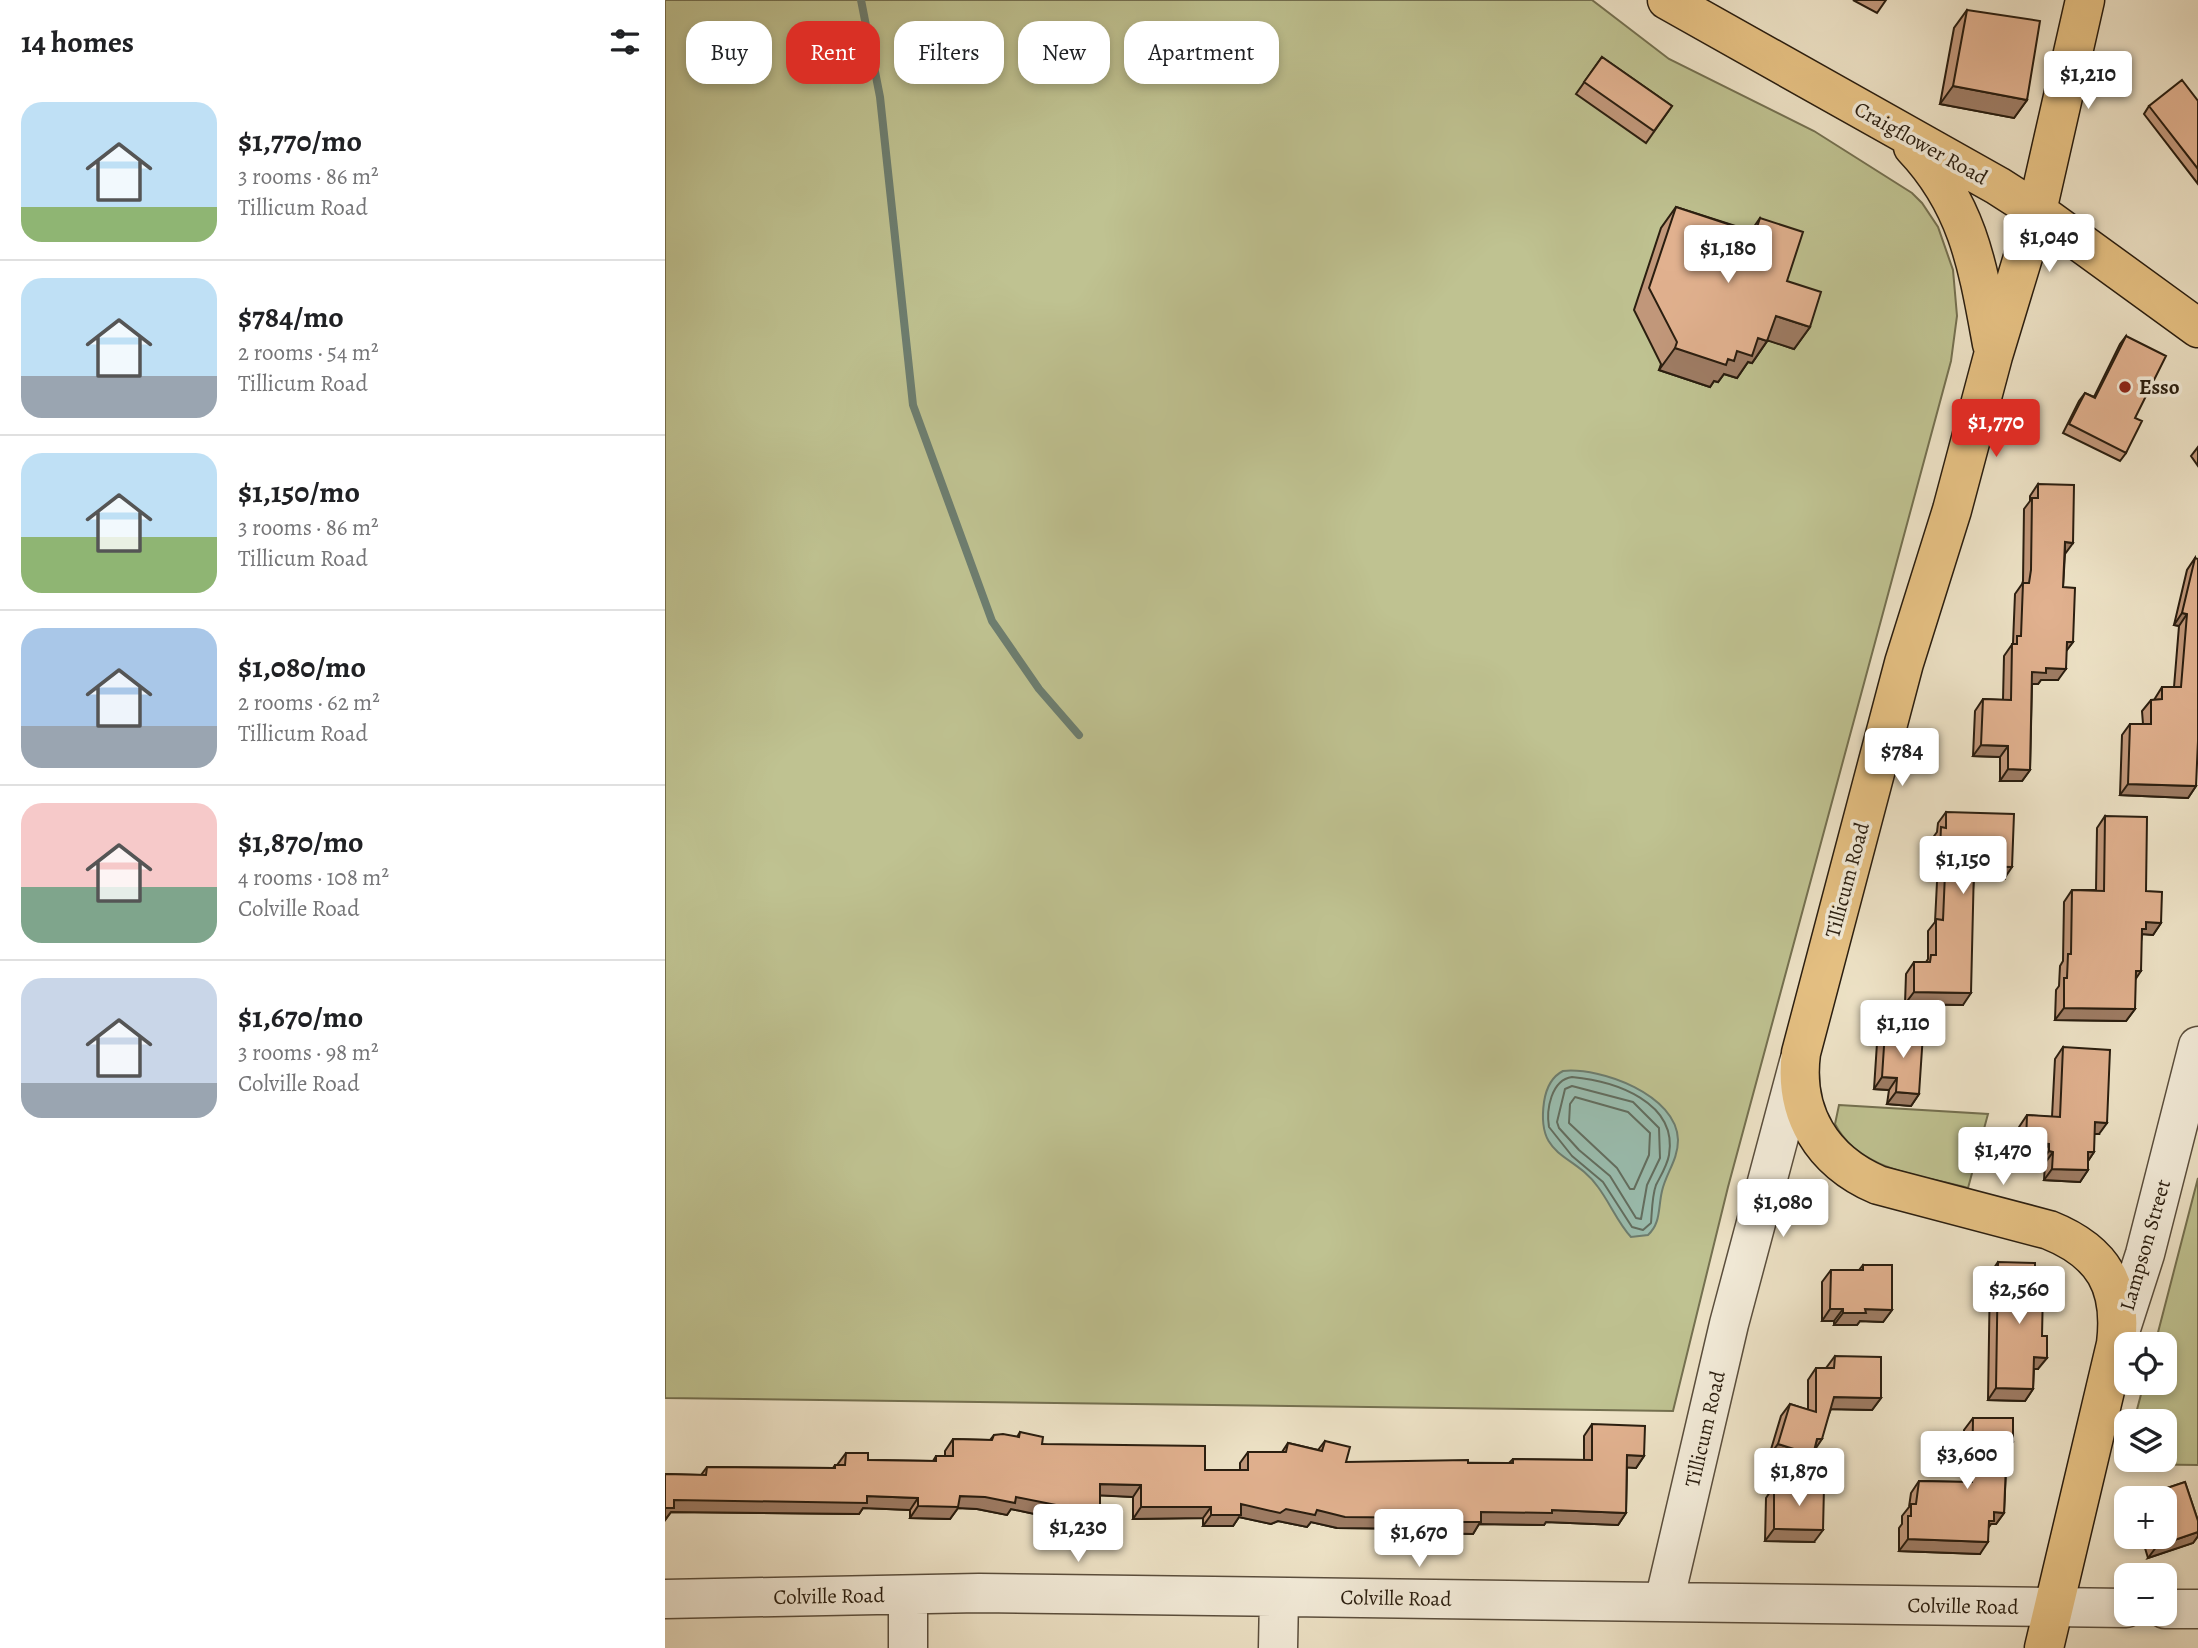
<!DOCTYPE html>
<meta charset="utf-8">
<style>
:root{--surface:#fff;--page:#f6f6f6;--text:#202124;--muted:#757577;--line:#e0e0e0;--accent:#d93025}
body{margin:0;font-family:Alegreya,serif;background:var(--page);color:var(--text);height:100vh;display:flex;flex-direction:column;font-size:26px;white-space:nowrap}
*{box-sizing:border-box;margin:0}
p{font-size:23px;color:var(--muted)}
.icon{flex:none;width:38px;height:38px;fill:none;stroke:currentColor;stroke-width:2;stroke-linecap:round;stroke-linejoin:round}
.map{position:relative;flex:1;overflow:hidden}
.panel{display:flex;flex-direction:column;background:var(--surface);width:665px}
.panel>*{flex:none}
.guide{position:absolute;left:21px;top:21px;width:665px;height:63px;display:flex;gap:14px}
.controls{position:absolute;left:1449px;top:1332px;display:grid;gap:14px}
.controls a{display:grid;place-items:center;width:63px;height:63px;border-radius:14px;background:var(--surface);box-shadow:0 4px 10px #0003;font-size:35px}
.price{position:absolute;translate:-50% -60px;padding:0 16px;border-radius:7px;background:#fff;color:#222;font-size:23px;line-height:46px;filter:drop-shadow(0 2px 4px #0008)}
.price::after{content:'';position:absolute;left:50%;top:42px;width:21px;height:16px;margin-left:-10px;background:inherit;clip-path:polygon(0 0,100% 0,50% 100%)}
.price.selected{background:var(--accent);color:#fff}
ul{padding:0;list-style:none}
li{display:flex;align-items:center;gap:21px;height:175px;padding:0 21px}
li+li{border-top:2px solid var(--line)}
li span{display:grid;place-items:center;flex:none;width:196px;height:140px;border-radius:21px;color:#555}
li>.icon{margin-inline-start:auto}
span .icon{width:84px;height:84px;fill:#fffc;stroke-width:1}
li b{font-size:30px}
h2{display:flex;justify-content:space-between;align-items:center;height:84px;padding:0 21px;font-size:30px}
.tag{padding:0 24px;border-radius:21px;background:var(--surface);box-shadow:0 4px 10px #0003;font-size:24px;line-height:63px}
.tag.selected{background:var(--accent);color:#fff}
main{display:flex;flex:1;min-height:0}
.map>svg:first-child{display:block}
.green{fill:#bfc291;stroke:#747050;stroke-width:2}
.water{fill:#9abeb0;stroke:#6d7e70;stroke-width:2}
.lines{fill:none;stroke-linecap:round;stroke-linejoin:round}
.shore{stroke:#626e60;stroke-width:2}
.stream{stroke:#6d7e70;stroke-width:8}
.minor-casing{stroke:#5a4e3d;stroke-width:41}
.major-casing{stroke:#291d0f;stroke-width:41}
.minor{stroke:#f4eddb;stroke-width:38}
.major{stroke:#e7c284;stroke-width:38}
.wall{fill:#c2987b;stroke:#291d0f;stroke-width:2}
.shaded-wall{fill:#9e7c64;stroke:#291d0f;stroke-width:2}
.building{fill:#e1b18f;stroke:#291d0f;stroke-width:2}
.poi-dot{fill:#8f2418;stroke:#f4eddb;stroke-width:2.5}
.labels{text-anchor:middle;dominant-baseline:central;stroke-width:7;stroke-linejoin:round;paint-order:stroke}
.street-label{font-size:21px;fill:#291d0f;stroke:#f4eddb}
.poi-label{font-size:21px;font-weight:bold;fill:#291d0f;stroke:#f4eddb;text-anchor:start}
</style>
<main>
<section class="panel">
<h2>14 homes<svg class="icon" aria-label="filters" viewBox="0 0 24 24"><path d="M4 7h16M4 17h16"/><circle cx="9" cy="7" r="2"/><circle cx="15" cy="17" r="2"/></svg></h2>
<ul>
<li><span style="background:linear-gradient(#bfe0f5 75%,#8fb573 0)"><svg class="icon" aria-label="home" viewBox="0 0 24 24"><path d="M3 11l9-7 9 7M6 9v11h12V9"/></svg></span><div><b>$1,770/mo</b><p>3 rooms · 86 m²</p><p>Tillicum Road</p></div></li>
<li><span style="background:linear-gradient(#bfe0f5 70%,#9aa5b1 0)"><svg class="icon" aria-label="home" viewBox="0 0 24 24"><path d="M3 11l9-7 9 7M6 9v11h12V9"/></svg></span><div><b>$784/mo</b><p>2 rooms · 54 m²</p><p>Tillicum Road</p></div></li>
<li><span style="background:linear-gradient(#bfe0f5 60%,#8fb573 0)"><svg class="icon" aria-label="home" viewBox="0 0 24 24"><path d="M3 11l9-7 9 7M6 9v11h12V9"/></svg></span><div><b>$1,150/mo</b><p>3 rooms · 86 m²</p><p>Tillicum Road</p></div></li>
<li><span style="background:linear-gradient(#a9c7e8 70%,#9aa5b1 0)"><svg class="icon" aria-label="home" viewBox="0 0 24 24"><path d="M3 11l9-7 9 7M6 9v11h12V9"/></svg></span><div><b>$1,080/mo</b><p>2 rooms · 62 m²</p><p>Tillicum Road</p></div></li>
<li><span style="background:linear-gradient(#f6c9c9 60%,#7fa58c 0)"><svg class="icon" aria-label="home" viewBox="0 0 24 24"><path d="M3 11l9-7 9 7M6 9v11h12V9"/></svg></span><div><b>$1,870/mo</b><p>4 rooms · 108 m²</p><p>Colville Road</p></div></li>
<li><span style="background:linear-gradient(#c9d6e8 75%,#9aa5b1 0)"><svg class="icon" aria-label="home" viewBox="0 0 24 24"><path d="M3 11l9-7 9 7M6 9v11h12V9"/></svg></span><div><b>$1,670/mo</b><p>3 rooms · 98 m²</p><p>Colville Road</p></div></li>
</ul>
</section>
<div class="map">
<svg width="1533" height="1648" viewBox="0 0 1533 1648">
<rect width="100%" height="100%" fill="#eee3c7"/>
<filter id="stains"><feTurbulence type="fractalNoise" baseFrequency=".00286" numOctaves="4"/><feColorMatrix values="0 0 0 0 .2 0 0 0 0 .09 0 0 0 0 .02 0 0 0 .5 -.17"/></filter>
<radialGradient id="worn" r=".72"><stop offset=".6" stop-color="#630" stop-opacity="0"/><stop offset="1" stop-color="#630" stop-opacity=".3"/></radialGradient>
<path class="green" d="M0 0H927L1004 59 1149 131 1247 193 1257 203 1273 227 1288 270 1292 316 1286 361 1063 1187 1008 1411 0 1398Z
M1174 1105 1323 1114 1303 1188C1256 1175 1194 1171 1170 1124Z
M1533 1178V1465L1458 1464 1461 1451V1460H1500V1421H1469L1479 1383 1500 1382V1344H1490Z"/>
<path class="water" d="M898 1071C936 1067 1012 1095 1013 1140 1013 1160 1001 1173 997 1191 993 1208 996 1223 983 1235L966 1237C953 1223 945 1203 933 1187 908 1152 871 1159 879 1102 881 1089 886 1077 898 1071Z"/>
<g class="lines">
<path class="shore" d="M907 1077C950 1081 1013 1102 1004 1155 1002 1166 996 1175 991 1185 987 1196 987 1211 986 1223L978 1230 967 1227 938 1182 907 1156 884 1127C881 1110 886 1080 907 1077Z
M907 1086 968 1102 994 1128 995 1158 982 1185 976 1219 971 1218 945 1176 914 1150 894 1128 892 1122 900 1089Z
M910 1097 963 1112 985 1133 984 1155 969 1189H965L952 1168 904 1123 905 1104Z"/>
<path class="stream" d="M196 0 215 97 248 405 327 621 374 689 414 735"/>
<g class="minor-casing">
<path id="minor" d="M1452 1341 1480 1254 1533 1046
M0 1599 314 1593 1461 1608
M999 1602 1064 1324 1134 1062
M1500 1609H1533
M243 1648V1595
M613 1648 614 1597"/>
</g>
<g class="major-casing">
<path id="major" d="M1002 0 1333 186 1372 211 1533 328
M1248 147C1304 206 1313 268 1327 344
M1379 1648 1451 1344C1458 1287 1439 1252 1384 1230L1213 1185C1157 1161 1128 1113 1136 1053L1239 663 1287 510 1328 356 1372 211 1420 0"/>
</g>
<use href="#minor" class="minor"/>
<use href="#major" class="major"/>
</g>
<path class="wall" d="M1188 0H1221L1212 13Z
M1302 10 1362 100 1349 118 1275 104 1289 28Z
M937 57 1007 106 981 143 911 94Z
M1533 101V184L1479 114 1484 106Z
M1011 207 1086 231 1095 218 1122 281 1145 327 1129 349 1103 340 1087 363 1083 362 1072 378 1059 374 1053 382 1049 381 1045 387 994 370 996 364 969 310 996 228Z
M1461 336 1470 418 1461 453 1455 461 1398 433 1414 401 1420 393 1429 397 1455 344Z
M1533 447V466L1526 456Z
M1373 484 1400 554 1398 587 1408 642 1401 651 1393 680H1376L1373 684H1367L1365 770 1357 781H1335V757L1308 756 1310 711 1318 699 1338 700 1339 656 1348 643 1350 594 1357 584 1358 581 1359 509 1365 501V496Z
M1530 558 1531 786 1523 798 1455 795 1457 735 1465 724H1478L1477 711 1486 700H1489L1497 687H1509L1514 626 1509 625 1522 570Z
M1281 812 1339 879 1309 878 1298 1005 1240 1004 1241 974 1249 962H1261L1263 959V931L1270 922 1273 862H1267V839L1272 832 1273 823Z
M1440 816 1481 891 1496 923 1488 935 1477 934V935L1470 979V1009L1461 1021 1390 1020 1391 990 1394 986 1395 966 1398 961 1399 902 1407 890H1431L1432 828Z
M1220 1031 1254 1094 1246 1106 1222 1104 1224 1090 1209 1089 1212 1043Z
M1398 1047 1434 1134H1429V1152L1423 1161V1170L1415 1182 1379 1180 1380 1163H1375L1376 1155 1353 1154 1354 1127 1362 1115 1387 1117 1390 1059Z
M1333 1262 1370 1289 1373 1369H1369L1368 1389 1360 1401 1323 1400 1325 1274Z
M1198 1265 1227 1310 1218 1322 1195 1321 1192 1325H1169V1321H1157V1282L1166 1270H1194Z
M1170 1356 1216 1398 1207 1410 1166 1409 1149 1451 1140 1467 1104 1456 1116 1416 1125 1404 1143 1410V1380L1151 1368H1161Z
M1308 1418 1348 1442 1344 1447V1465L1341 1470 1339 1513 1331 1524H1326L1323 1528 1315 1554 1234 1551V1528L1237 1524V1516L1244 1507 1246 1493 1254 1481 1299 1482V1430Z
M927 1424 979 1456 971 1468 962 1467 961 1513 953 1525 881 1522 879 1525 814 1524 808 1534 764 1533V1529L672 1528 646 1522 642 1527 613 1521 606 1524 574 1517 568 1526H538V1518L468 1519V1497L435 1495V1506L427 1518 393 1519 346 1509 342 1515 312 1509 293 1508 285 1519 245 1518V1510L198 1508 194 1514 6 1512 0 1520V1474L36 1475 42 1467 168 1468 170 1465H172L181 1453 203 1460 268 1461 271 1456H280V1451L288 1439 325 1440 329 1435 352 1437 355 1432 377 1444 540 1470H575V1463L583 1452H617L623 1443 653 1450 660 1441 681 1462 844 1463 848 1459 919 1460V1436Z
M1520 1482 1533 1521V1536L1528 1543 1483 1558 1477 1538 1478 1536H1500V1498H1479L1481 1495Z
M1109 1486 1149 1542 1100 1541 1101 1498Z"/>
<path class="shaded-wall" d="M1288 86 1362 100 1349 118 1275 104Z
M1111 316 1145 327 1129 349 1095 338Z
M1093 338 1102 341 1087 363 1083 362 1072 378 1059 374 1053 382 1049 381 1045 387 994 370 1010 348 1063 359 1072 351Z
M1400 542 1408 543 1400 554Z
M1517 613 1522 614 1514 626 1509 625Z
M1402 642H1408L1399 654Z
M1381 668 1401 669 1393 680H1376L1373 684H1359L1367 672Z
M1316 745 1343 746 1335 757 1308 756Z
M1343 769 1365 770 1357 781H1335Z
M1463 784 1531 786 1523 798 1455 795Z
M1275 850H1281L1273 862H1267Z
M1309 866 1347 867 1339 879 1300 878Z
M1481 922 1496 923 1488 935 1477 934 1473 941H1468Z
M1471 971H1476L1468 983Z
M1249 992 1306 993 1298 1005 1240 1004Z
M1399 1008 1470 1009 1461 1021 1390 1020Z
M1217 1077 1232 1078 1224 1090 1209 1089Z
M1231 1092 1254 1094 1246 1106 1222 1104Z
M1430 1122 1442 1123 1434 1134H1422Z
M1361 1142 1384 1144 1376 1155 1353 1154Z
M1384 1151 1388 1152 1380 1163H1375Z
M1423 1152H1429L1421 1164Z
M1387 1169 1423 1170 1415 1182 1379 1180Z
M1165 1309H1178L1169 1321H1157Z
M1200 1309 1227 1310 1218 1322 1195 1321 1192 1325H1169L1178 1313Z
M1369 1357 1382 1358 1373 1369H1360Z
M1331 1388 1368 1389 1360 1401 1323 1400Z
M1169 1397 1216 1398 1207 1410 1161 1409Z
M1152 1439H1157L1149 1451Z
M1113 1444 1148 1455 1140 1467 1104 1456Z
M962 1455 979 1456 971 1468 954 1467Z
M435 1484 476 1485 468 1497 427 1495Z
M202 1496 253 1498 245 1510 198 1508 194 1514 6 1512 0 1520V1508L9 1500Z
M295 1496 351 1497 435 1506 427 1518 393 1519 346 1509 342 1515 312 1509 293 1508 285 1519 245 1518 253 1506Z
M576 1504 621 1509 652 1510 772 1518 764 1529 672 1528 646 1522 642 1527 613 1521 606 1524 574 1517 568 1526H538L546 1515Z
M476 1507H546L538 1518 468 1519Z
M887 1510 961 1513 953 1525 881 1522 879 1525 814 1524 808 1534 764 1533 772 1522 816 1512Z
M1329 1512 1339 1513 1331 1524H1326L1320 1533H1315Z
M1109 1529 1158 1530 1149 1542 1100 1541Z
M1533 1532V1536L1528 1543 1483 1558 1492 1546Z
M1243 1539 1323 1542 1315 1554 1234 1551Z"/>
<path class="building" d="M1302 10 1375 21 1362 100 1288 86Z
M937 57 1007 106 989 131 919 82Z
M1517 80 1533 101V169L1484 106Z
M1011 207 1090 233 1095 218 1138 232 1122 281 1156 292 1145 327 1111 316 1102 341 1093 338 1087 356 1072 351 1069 361 1063 359 1061 365 1010 348 1012 342 984 288Z
M1461 336 1501 356 1470 418 1477 421 1461 453 1404 424 1420 393 1430 398Z
M1373 484 1409 485 1408 543 1400 542 1398 587 1410 588 1408 642H1402L1401 669 1381 668V673L1367 672 1365 770 1343 769V746L1316 745 1318 699 1346 700 1347 644H1352V636H1356L1358 583H1364L1366 570 1367 498H1373Z
M1530 558 1533 559V741L1531 786 1463 784 1465 724H1486V700L1497 699V687H1516L1522 614 1517 613Z
M1281 812 1349 814 1347 867 1309 866 1306 993 1249 992V962H1265L1266 955H1271V919L1278 920 1281 850H1275L1276 827 1281 828Z
M1440 816 1482 817 1481 891 1497 892 1496 923 1481 922V929H1477L1476 971H1471L1470 1009 1399 1008V978H1402L1403 954H1406L1407 890 1439 891Z
M1220 1031 1258 1034 1254 1094 1231 1092 1232 1078 1217 1077Z
M1398 1047 1445 1050 1442 1123 1430 1122 1429 1152H1423V1170L1387 1169 1388 1152 1384 1151V1144L1361 1142 1362 1115 1395 1117Z
M1333 1262 1370 1263V1289H1378L1377 1336H1382V1358L1369 1357 1368 1389 1331 1388Z
M1198 1265H1227V1310L1200 1309 1201 1313H1178V1309H1165L1166 1270H1198Z
M1170 1356 1216 1357V1398L1169 1397 1157 1439H1152L1148 1455 1113 1444 1125 1404 1151 1412V1368H1169Z
M1308 1418H1348V1442H1344V1465H1341L1339 1513 1329 1512V1521H1324L1323 1542 1243 1539V1516H1246V1504H1251L1254 1481 1307 1482Z
M927 1424 980 1426 979 1456 962 1455 961 1513 887 1510V1513L816 1512V1522H772V1518L680 1517 652 1510 650 1515 621 1509 615 1513 576 1504V1515H546V1507H476V1485L435 1484V1506L401 1507 351 1497 350 1503 320 1497 295 1496 293 1507 253 1506V1498L202 1496V1503L9 1500V1508H0V1474L41 1475 42 1467 170 1468V1465H180L181 1453H203V1460L271 1461V1456H288V1439L327 1440 329 1435 338 1434 354 1437 355 1432 378 1437 377 1444 540 1446V1470H583V1452H621L623 1443 657 1451 660 1441 685 1447 681 1462 803 1460V1463H848V1459L927 1460Z
M1520 1482 1533 1521V1532L1492 1546 1489 1536H1500V1498H1482L1481 1495Z
M1109 1486 1159 1487 1158 1530 1109 1529Z"/>
<circle class="poi-dot" cx="1460" cy="387" r="7"/>
<g class="labels">
<g class="street-label">
<text transform="translate(1256 143) rotate(29)">Craigflower Road</text>
<text transform="translate(1182 880) rotate(-75)">Tillicum Road</text>
<text transform="translate(1480 1245) rotate(-74)">Lampson Street</text>
<text transform="translate(1040 1429) rotate(-77)">Tillicum Road</text>
<text transform="translate(164 1596) rotate(-1)">Colville Road</text>
<text transform="translate(731 1598) rotate(1)">Colville Road</text>
<text transform="translate(1298 1606) rotate(1)">Colville Road</text>
</g>
<g class="poi-label">
<text x="1474" y="387">Esso</text>
</g>
</g>
<rect width="100%" height="100%" filter="url(#stains)"/>
<rect width="100%" height="100%" fill="url(#worn)"/>
</svg>
<div class="controls">
<a><svg class="icon" aria-label="locate" viewBox="0 0 24 24"><circle cx="12" cy="12" r="6"/><path d="M12 2v4M12 18v4M2 12h4M18 12h4"/></svg></a>
<a><svg class="icon" aria-label="layers" viewBox="0 0 24 24"><path d="M12 4l9 5-9 5-9-5zM3 14l9 5 9-5"/></svg></a>
<a>+</a>
<a>−</a>
</div>
<b class="price" style="left:1423px;top:111px">$1,210</b>
<b class="price" style="left:1384px;top:274px">$1,040</b>
<b class="price" style="left:1063px;top:285px">$1,180</b>
<b class="price selected" style="left:1331px;top:459px">$1,770</b>
<b class="price" style="left:1237px;top:788px">$784</b>
<b class="price" style="left:1298px;top:896px">$1,150</b>
<b class="price" style="left:1238px;top:1060px">$1,110</b>
<b class="price" style="left:1338px;top:1187px">$1,470</b>
<b class="price" style="left:1118px;top:1239px">$1,080</b>
<b class="price" style="left:1354px;top:1326px">$2,560</b>
<b class="price" style="left:1302px;top:1491px">$3,600</b>
<b class="price" style="left:1134px;top:1508px">$1,870</b>
<b class="price" style="left:413px;top:1564px">$1,230</b>
<b class="price" style="left:754px;top:1569px">$1,670</b>
<div class="guide">
<a class="tag">Buy</a>
<a class="tag selected">Rent</a>
<a class="tag">Filters</a>
<a class="tag">New</a>
<a class="tag">Apartment</a>
</div>
</div>
</main>
